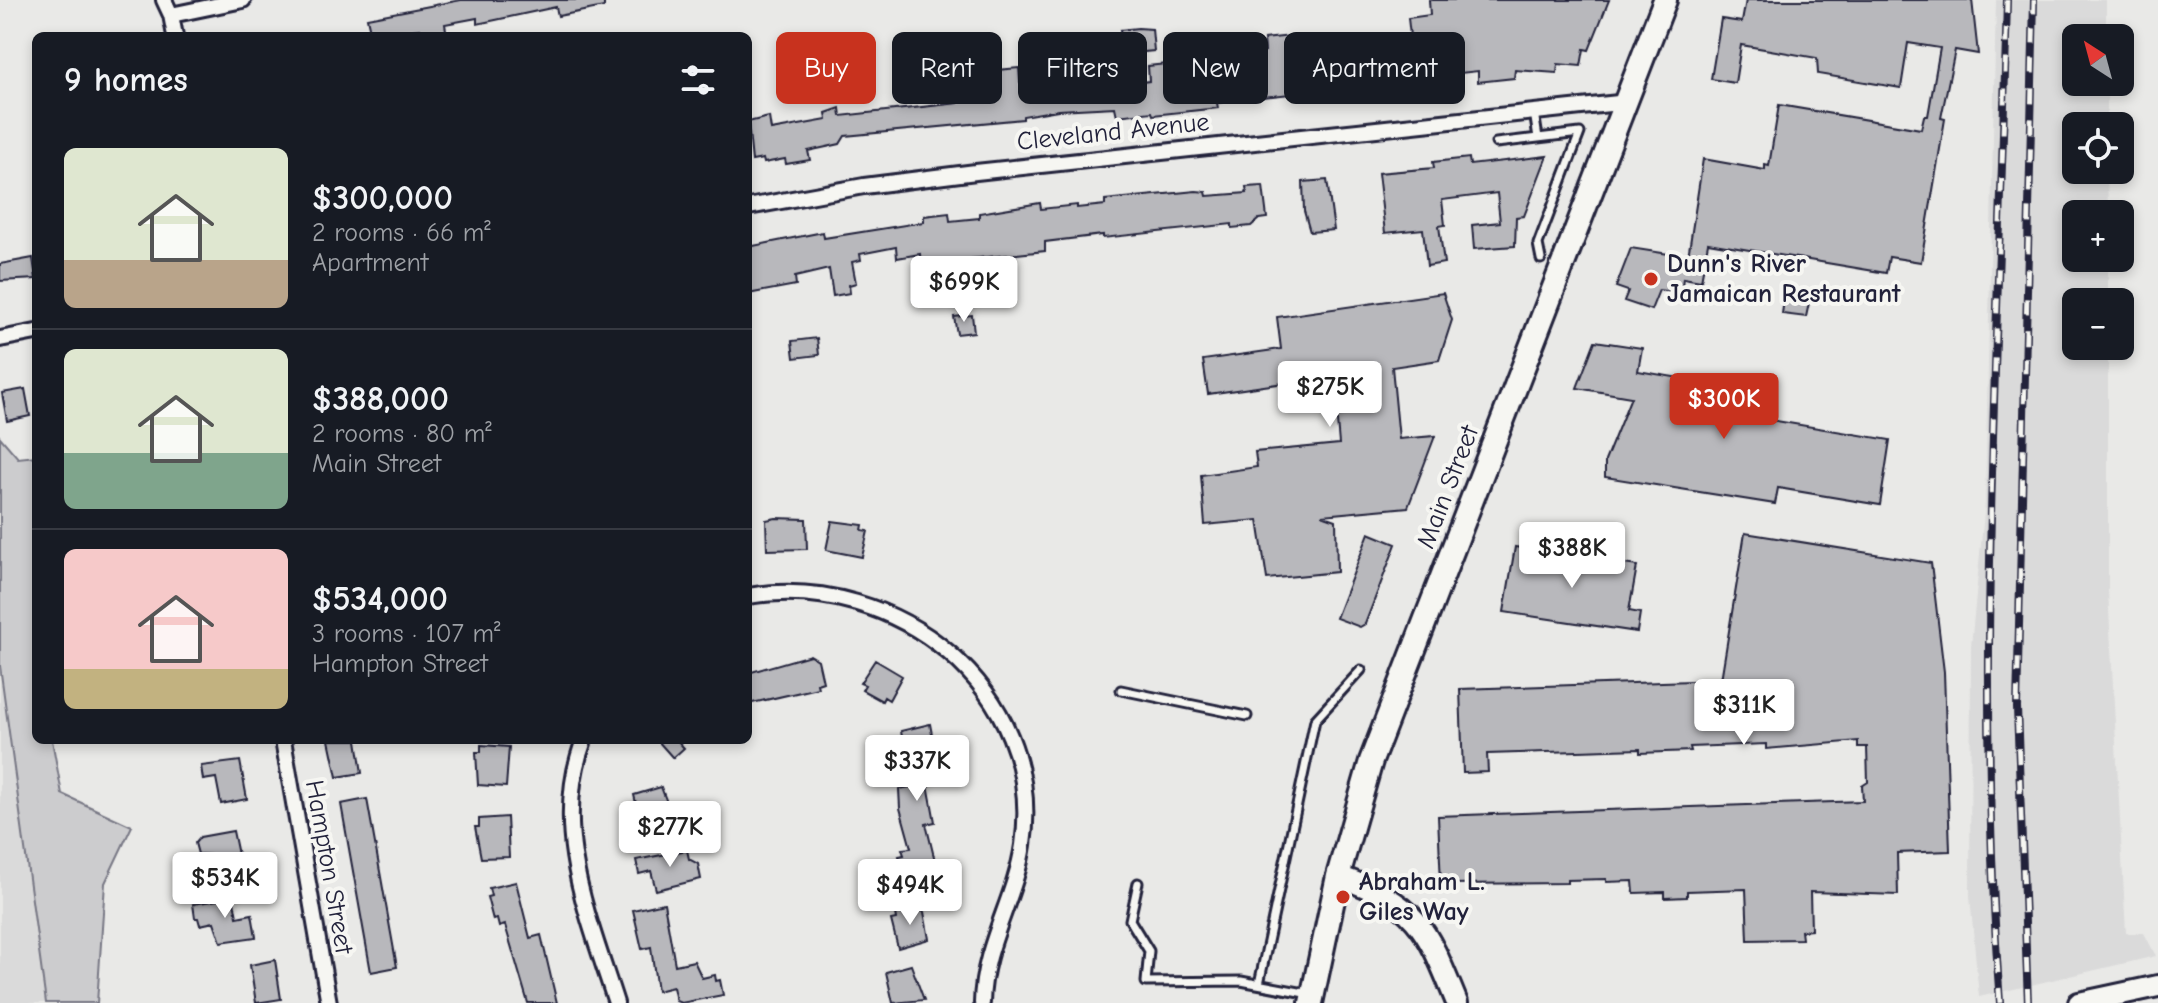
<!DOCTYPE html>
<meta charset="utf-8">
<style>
:root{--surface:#171b24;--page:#20242c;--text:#f1f3f6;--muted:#9ea1a6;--line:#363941;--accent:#c8321e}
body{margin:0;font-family:"Comic Neue",sans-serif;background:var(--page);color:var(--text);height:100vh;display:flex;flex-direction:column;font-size:30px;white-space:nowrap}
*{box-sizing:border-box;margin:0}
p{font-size:26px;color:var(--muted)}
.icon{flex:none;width:44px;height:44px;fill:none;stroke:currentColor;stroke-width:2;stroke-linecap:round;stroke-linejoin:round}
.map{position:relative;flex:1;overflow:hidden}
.side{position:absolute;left:32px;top:32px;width:720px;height:712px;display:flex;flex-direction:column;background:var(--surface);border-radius:12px;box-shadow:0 4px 12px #0003}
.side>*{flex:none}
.guide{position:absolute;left:776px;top:32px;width:760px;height:72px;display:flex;gap:16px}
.needle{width:52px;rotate:324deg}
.fabs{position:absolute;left:2062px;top:24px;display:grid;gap:16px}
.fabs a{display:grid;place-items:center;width:72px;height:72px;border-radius:12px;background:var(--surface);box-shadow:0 4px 12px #0003;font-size:40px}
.price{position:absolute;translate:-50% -68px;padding:0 18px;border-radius:8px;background:#fff;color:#222;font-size:26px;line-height:52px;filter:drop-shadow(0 2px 4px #0008)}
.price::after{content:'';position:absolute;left:50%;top:48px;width:24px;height:18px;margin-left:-12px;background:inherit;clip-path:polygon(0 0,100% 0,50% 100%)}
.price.active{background:var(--accent);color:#fff}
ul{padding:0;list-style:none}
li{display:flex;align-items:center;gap:24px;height:200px;padding:0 32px}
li+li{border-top:2px solid var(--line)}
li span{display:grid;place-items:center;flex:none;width:224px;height:160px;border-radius:12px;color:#555}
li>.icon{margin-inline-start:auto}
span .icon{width:96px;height:96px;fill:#fffc;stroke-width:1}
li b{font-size:34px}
h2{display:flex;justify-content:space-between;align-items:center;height:96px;padding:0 32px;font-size:34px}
.chip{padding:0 28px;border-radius:12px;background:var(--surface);box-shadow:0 4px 12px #0003;font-size:28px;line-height:72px}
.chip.active{background:var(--accent);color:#fff}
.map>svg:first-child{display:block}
.built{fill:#dadada}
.green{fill:#ccccce;stroke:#777784;stroke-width:2}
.building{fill:#b8b8bc;stroke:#22223b;stroke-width:2}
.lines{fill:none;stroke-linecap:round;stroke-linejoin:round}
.lane-casing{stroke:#22223b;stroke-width:13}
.street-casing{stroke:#22223b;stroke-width:20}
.secondary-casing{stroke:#22223b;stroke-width:26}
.primary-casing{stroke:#22223b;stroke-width:28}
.lane{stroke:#f6f6f2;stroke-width:7}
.street{stroke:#f6f6f2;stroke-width:14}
.secondary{stroke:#f6f6f2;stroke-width:20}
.primary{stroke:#f6f6f2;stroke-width:22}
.rail-casing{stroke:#22223b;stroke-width:8}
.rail{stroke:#f6f6f2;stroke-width:5;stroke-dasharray:15;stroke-linecap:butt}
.poi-dot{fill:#c8321e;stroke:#f6f6f2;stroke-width:3}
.labels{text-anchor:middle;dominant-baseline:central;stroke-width:8;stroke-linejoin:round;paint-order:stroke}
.street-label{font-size:26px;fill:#22223b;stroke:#f6f6f2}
.poi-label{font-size:26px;font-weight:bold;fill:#22223b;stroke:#f6f6f2;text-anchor:start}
</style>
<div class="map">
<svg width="2158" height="1003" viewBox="0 0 2158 1003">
<rect width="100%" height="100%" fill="#e9e9e7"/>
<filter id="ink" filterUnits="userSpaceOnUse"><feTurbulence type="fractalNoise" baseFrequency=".0125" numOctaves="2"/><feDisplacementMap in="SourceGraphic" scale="16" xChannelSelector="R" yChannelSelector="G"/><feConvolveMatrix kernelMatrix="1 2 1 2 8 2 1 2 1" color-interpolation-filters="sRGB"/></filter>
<g filter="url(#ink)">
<path class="built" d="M1996 0H2106V38H2076V82H2107V126H2076V170H2107L2108 214H2076V258H2108V302H2076V346H2108V591L2126 933H2144L2156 956 1979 997 1970 896 1971 646 1985 503Z
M0 571 36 740 85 1003H0Z"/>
<path class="green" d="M0 437 18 458 36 456V740H52L62 794 132 826 105 883 97 1003H46L0 666Z"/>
<path class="building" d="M461 0H604V7L558 16 556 7 477 24V18L445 24 447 36H421L420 29 371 36 367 18Z
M1429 0H1609L1589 50 1584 49 1581 66 1558 64 1557 73 1515 70 1514 78 1478 82V71L1423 77 1421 62H1407L1406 96H1397L1392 43 1410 36 1408 18 1430 15Z
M1746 0H1972L1978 54 1955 50 1941 118 1945 119 1921 262 1889 257 1886 273 1708 243 1701 281 1683 278 1681 293 1659 290 1651 310 1624 301 1628 291 1616 287 1631 248 1688 257 1703 159 1765 170V165L1769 166 1779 105 1921 129 1924 116H1928L1940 48 1908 43 1901 88 1818 74 1817 58 1741 45 1735 83 1711 79 1721 19 1742 22Z
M1138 28 1152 29 1154 51 1123 54 1120 30Z
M1291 36 1294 57 1332 53 1335 95 1309 97 1308 92 1235 100 1217 103 1218 108 1153 115 1152 112 1117 116 1115 107 1058 110 1023 116V119L845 136 840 144 808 151 810 160 786 164 785 159 764 163 763 159 752 161 748 122 769 117 771 130 827 120 826 113 840 108 841 116 958 103 955 82 998 77 997 70 1019 68 1020 82 1055 79V85L1083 83 1101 84V87L1149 81 1148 66 1166 64V68H1173L1174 77 1224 72 1223 61 1233 60 1232 55 1265 51 1264 39Z
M1547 156 1524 216 1516 217 1515 246 1474 249 1472 225 1500 222 1497 193 1442 200 1445 225 1439 226 1444 263 1427 266 1423 229 1385 233 1378 173 1434 168 1433 162 1469 158 1470 165Z
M1327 180 1334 230 1310 232 1304 211 1303 182Z
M1263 186 1267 218 1259 219 1251 226 1232 228V224L1103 238V235L1045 242V251L921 264 920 254 897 258 896 247 860 254 861 260 852 262 856 283 849 285 850 293 833 296 829 269 795 277 796 285 748 294V247L823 232 824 238 924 222V216L949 213 950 221 979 218V213L1040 203 1041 209 1077 205V208L1105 205V200L1196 191 1206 192 1207 196 1247 193 1246 187Z
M33 258 36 279 0 281V264Z
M1443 293 1452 320 1439 360 1392 367 1399 439 1435 436 1408 507 1322 515 1336 520 1337 572 1267 579 1258 520 1205 525 1201 475 1257 467 1255 452 1339 444 1333 376 1208 394 1203 360 1281 349 1277 317Z
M1784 299 1809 303 1806 317 1782 314Z
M972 315 974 332 957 334 954 317Z
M817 338 819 355 794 358 792 341Z
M1595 341 1642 348 1638 371 1686 379 1687 388 1731 392 1729 413 1890 440 1880 505 1778 488 1775 504 1605 477V461L1631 397 1577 388Z
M25 389 30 416 7 421 2 393Z
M776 518 806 519 807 549 767 550 766 520Z
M832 521 863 525 862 530 868 531 862 557 826 550Z
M1369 533 1396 544 1365 624 1360 627 1336 618Z
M1745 533 1931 563 1944 672 1950 851 1897 853 1898 895 1810 892 1811 930 1801 931 1802 939 1748 940 1746 889 1687 891V897L1665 898V892L1634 893 1633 881 1606 882V879L1567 880V883L1441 884 1438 816 1863 801 1862 786 1868 782 1867 747H1858V741L1766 749V744L1690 747 1691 751 1640 753V749L1487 754 1488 772 1463 773 1460 689 1721 680Z
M1515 547 1637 566 1629 611 1640 613 1637 632 1504 612Z
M810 655 818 660 823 682 817 684 818 688 748 704V673Z
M875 660 902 676 889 700 884 697 882 701 862 690 865 685 860 683Z
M930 724 936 755 935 759 924 763 935 822 926 824 935 861H932L934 871 929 878 907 883 899 856 904 855 902 849 911 848 900 808 899 789 910 787 900 750H904L901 731Z
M329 740H357L362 773 337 777Z
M657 740H677L684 748 673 758Z
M481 745 509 747 506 787 478 785 476 752H481Z
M240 761 247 799 221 804 216 778 203 780 201 766Z
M661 787 673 818 669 819 671 826 643 833 634 795Z
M367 799 397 967 371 972 341 804Z
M507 817 509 857 481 858 475 827H479V819Z
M233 831 241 869 214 874 211 855 198 854 195 843 200 837Z
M687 850 689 859 698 864 701 879 656 890 651 871 639 874 636 860Z
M516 882 530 938 541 935 557 1003H528L505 925 499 927 497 919 493 920 487 897 491 896 489 888Z
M230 898 234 901 237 917 252 914 256 937 221 942 214 922 200 925 198 918H195L193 904Z
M664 903 675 965 694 961 702 978 715 975 716 981 720 980 723 995 681 1003 676 1001 673 987 657 991 651 947 642 949 633 910Z
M916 908 924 912 929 939 898 948 891 920 896 919 895 913Z
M275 960 281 999 256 1003 250 965Z
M911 965 924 1000 893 1003 886 972Z"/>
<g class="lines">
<g class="lane-casing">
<path id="lane" d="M1534 112 1538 138 1580 133 1538 244 1541 259
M1496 143 1538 138
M1121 690 1247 716
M1138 883 1130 920 1149 951 1146 982 1241 981 1310 994
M1259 984 1315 720 1361 670"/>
</g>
<g class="street-casing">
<path id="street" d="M164 0 171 15 175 36
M171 15 243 0
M748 207 864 186 976 172 1628 102
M0 339 36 332
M748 596C895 572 1046 689 1023 845 1015 900 983 946 982 1003
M283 740 329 1003
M584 740C550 829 589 918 616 1003"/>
</g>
<g class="secondary-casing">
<path id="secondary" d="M1338 876C1419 905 1426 927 1457 1003
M2079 1003 2158 986"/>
</g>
<g class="primary-casing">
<path id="primary" d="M1311 1003 1338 876 1371 761 1665 0"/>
</g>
<use href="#lane" class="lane"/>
<use href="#street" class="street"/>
<use href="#secondary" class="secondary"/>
<use href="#primary" class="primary"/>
<g class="rail-casing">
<path id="rail" d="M2000 1003C1975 670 1999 333 2007 0
M2028 1003 2017 708 2034 0"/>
</g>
<use href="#rail" class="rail"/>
</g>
</g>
<g class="poi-dot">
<circle cx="1651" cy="279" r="8"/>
<circle cx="1343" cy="897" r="8"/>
</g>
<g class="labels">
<g class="street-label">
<text transform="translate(1113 132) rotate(-6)">Cleveland Avenue</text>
<text transform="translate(1448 487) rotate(-69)">Main Street</text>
<text transform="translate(329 867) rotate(80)">Hampton Street</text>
</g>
<g class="poi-label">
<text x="1667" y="264">Dunn's River<tspan x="1667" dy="30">Jamaican Restaurant</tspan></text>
<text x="1359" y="882">Abraham L.<tspan x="1359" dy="30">Giles Way</tspan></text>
</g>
</g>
</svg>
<div class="fabs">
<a><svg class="needle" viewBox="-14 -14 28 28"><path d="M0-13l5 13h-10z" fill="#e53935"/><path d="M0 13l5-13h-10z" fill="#9ea1a6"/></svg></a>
<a><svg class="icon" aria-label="locate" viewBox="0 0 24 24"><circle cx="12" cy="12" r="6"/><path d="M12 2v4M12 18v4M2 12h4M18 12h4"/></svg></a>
<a>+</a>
<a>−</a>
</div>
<b class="price" style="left:964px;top:324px">$699K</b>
<b class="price" style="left:1330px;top:429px">$275K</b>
<b class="price active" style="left:1724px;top:441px">$300K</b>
<b class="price" style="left:1572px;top:590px">$388K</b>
<b class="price" style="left:1744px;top:747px">$311K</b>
<b class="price" style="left:917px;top:803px">$337K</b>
<b class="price" style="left:670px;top:869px">$277K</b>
<b class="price" style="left:225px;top:920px">$534K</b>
<b class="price" style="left:910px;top:927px">$494K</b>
<div class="guide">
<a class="chip active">Buy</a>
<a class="chip">Rent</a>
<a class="chip">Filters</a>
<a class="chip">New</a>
<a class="chip">Apartment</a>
</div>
<section class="side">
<h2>9 homes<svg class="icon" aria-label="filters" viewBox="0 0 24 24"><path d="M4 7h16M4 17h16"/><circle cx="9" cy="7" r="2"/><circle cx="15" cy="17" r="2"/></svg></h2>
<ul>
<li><span style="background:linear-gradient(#dfe7d0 70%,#b9a48a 0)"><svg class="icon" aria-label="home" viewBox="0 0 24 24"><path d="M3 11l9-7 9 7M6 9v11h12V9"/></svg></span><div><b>$300,000</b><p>2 rooms · 66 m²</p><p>Apartment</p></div></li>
<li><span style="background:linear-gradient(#dfe7d0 65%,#7fa58c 0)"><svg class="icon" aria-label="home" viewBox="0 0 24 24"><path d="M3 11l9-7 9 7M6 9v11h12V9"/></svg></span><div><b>$388,000</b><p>2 rooms · 80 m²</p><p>Main Street</p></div></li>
<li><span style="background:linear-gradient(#f6c9c9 75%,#c2b280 0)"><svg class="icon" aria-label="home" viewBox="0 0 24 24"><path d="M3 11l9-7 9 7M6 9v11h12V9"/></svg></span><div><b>$534,000</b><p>3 rooms · 107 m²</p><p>Hampton Street</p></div></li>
</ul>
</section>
</div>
